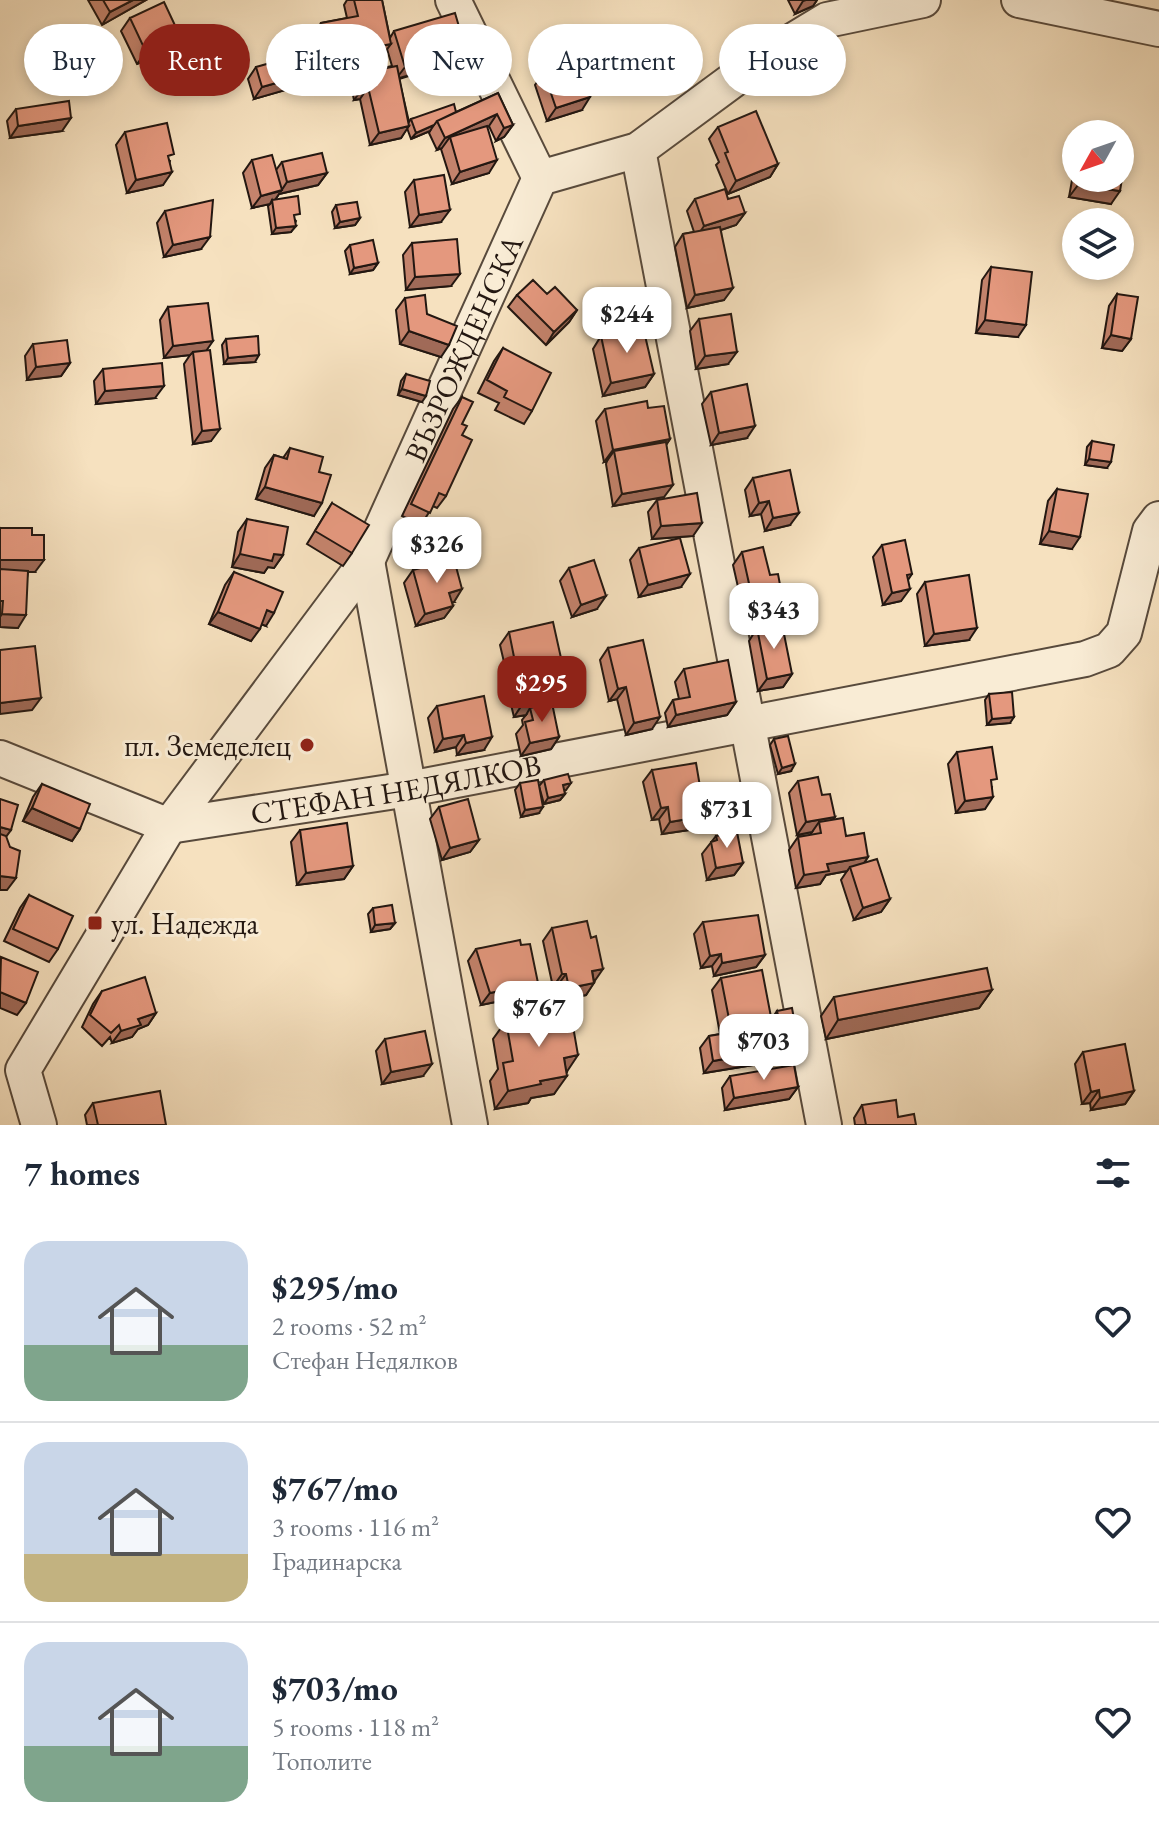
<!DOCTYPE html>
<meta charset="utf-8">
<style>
:root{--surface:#fff;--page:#f6f6f7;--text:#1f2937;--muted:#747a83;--line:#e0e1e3;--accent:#8f2418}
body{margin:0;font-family:"EB Garamond",serif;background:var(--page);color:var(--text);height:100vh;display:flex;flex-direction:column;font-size:30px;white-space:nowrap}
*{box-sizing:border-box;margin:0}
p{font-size:26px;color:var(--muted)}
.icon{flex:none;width:44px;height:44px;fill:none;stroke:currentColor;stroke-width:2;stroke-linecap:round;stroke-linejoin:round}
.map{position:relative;height:1125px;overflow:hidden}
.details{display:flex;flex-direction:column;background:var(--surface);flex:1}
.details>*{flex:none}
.banner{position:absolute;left:24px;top:24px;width:1112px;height:72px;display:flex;gap:16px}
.needle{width:52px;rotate:230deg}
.fabs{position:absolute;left:1062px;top:120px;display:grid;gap:16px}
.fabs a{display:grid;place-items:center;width:72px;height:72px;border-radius:50%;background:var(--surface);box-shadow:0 4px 12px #0003;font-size:40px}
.price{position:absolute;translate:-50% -68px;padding:0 18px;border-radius:16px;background:#fff;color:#222;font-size:26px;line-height:52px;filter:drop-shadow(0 2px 4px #0008)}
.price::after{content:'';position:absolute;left:50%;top:48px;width:24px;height:18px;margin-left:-12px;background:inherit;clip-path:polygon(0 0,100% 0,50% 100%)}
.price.active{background:var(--accent);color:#fff}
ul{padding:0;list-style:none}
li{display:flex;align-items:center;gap:24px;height:200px;padding:0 24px}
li+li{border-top:2px solid var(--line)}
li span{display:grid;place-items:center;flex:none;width:224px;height:160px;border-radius:24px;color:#555}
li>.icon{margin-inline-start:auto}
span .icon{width:96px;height:96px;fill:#fffc;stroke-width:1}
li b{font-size:34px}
h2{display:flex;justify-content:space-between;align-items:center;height:96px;padding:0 24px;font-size:34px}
.tag{padding:0 28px;border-radius:36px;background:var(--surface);box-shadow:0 4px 12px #0003;font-size:28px;line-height:72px}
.tag.active{background:var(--accent);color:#fff}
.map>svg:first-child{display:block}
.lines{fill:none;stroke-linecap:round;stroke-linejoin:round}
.minor-casing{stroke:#584a3c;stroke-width:38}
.minor{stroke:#f9ecd5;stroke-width:34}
.wall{fill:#c4836c;stroke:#231711;stroke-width:2}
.shaded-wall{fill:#a06a58;stroke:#231711;stroke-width:2}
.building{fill:#e4987e;stroke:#231711;stroke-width:2}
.poi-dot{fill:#8f2418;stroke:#f9ecd5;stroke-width:3}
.labels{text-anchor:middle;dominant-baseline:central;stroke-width:6;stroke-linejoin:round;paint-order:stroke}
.street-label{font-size:30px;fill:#231711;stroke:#f9ecd5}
.poi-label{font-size:30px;fill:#231711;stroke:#f9ecd5;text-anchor:end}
</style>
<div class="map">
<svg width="1159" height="1125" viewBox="0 0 1159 1125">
<rect width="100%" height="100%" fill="#f6e1bf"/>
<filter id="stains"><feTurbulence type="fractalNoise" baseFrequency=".0025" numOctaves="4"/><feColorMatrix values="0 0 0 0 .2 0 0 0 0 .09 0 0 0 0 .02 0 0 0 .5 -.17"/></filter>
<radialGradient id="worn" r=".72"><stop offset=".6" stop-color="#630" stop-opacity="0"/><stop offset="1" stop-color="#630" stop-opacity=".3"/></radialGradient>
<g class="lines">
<g class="minor-casing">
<g id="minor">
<path d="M453 0 540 178"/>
<path d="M1019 0 1159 29"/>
<path d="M638 150 824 1125"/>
<path d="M367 561 470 1125"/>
<path id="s1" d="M0 758 169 826 409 789 1085 659 1109 650 1124 633 1150 531 1159 519"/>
<path id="s2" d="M39 1125 23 1070 169 826 367 561 540 178 638 150 756 63 827 20 923 0"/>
</g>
</g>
<use href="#minor" class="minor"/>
</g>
<path class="wall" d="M88 0H146L102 25Z
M347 0H382L390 38 394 31 451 42 440 46 435 68 399 79 409 122 411 119 456 112 498 93 513 125 504 137 496 141 489 126 487 127 489 173 452 184 441 149 442 148 437 150 429 133 430 131 411 139 407 128 401 138 370 145 360 99 354 100 351 85 360 73 392 66 387 49 382 56 319 68 313 36 321 23 347 18 344 5Z
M788 0H817L813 6 795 14Z
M130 18 171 48 137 64 121 31Z
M256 67 319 71 310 83 254 99 248 79Z
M544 73 582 110 547 121 535 85Z
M16 109 62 131 10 138 7 121Z
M718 127 778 164 770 177 728 194 716 165 719 162 709 139Z
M125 132 170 161 163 185 127 193 116 145Z
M1076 158V178H1120L1111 204 1069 197Z
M252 160 276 170 282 162 327 173 318 185 279 194 275 200 296 221 291 232 272 234 268 206 270 204 252 208 243 173Z
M414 180 441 222 410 227 405 192Z
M695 199H728L745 213 736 225 721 230 724 300 687 308 675 247 683 234 694 232 687 211Z
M336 205 360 218 355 225 335 228 332 212Z
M165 211 201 249 164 257 157 223Z
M412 243 451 286 406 290 403 255Z
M350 245 378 263 373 270 350 274 345 251Z
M991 267 1018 337 976 333 982 280Z
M547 294 577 310 569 322 546 345 508 307 517 295Z
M1117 294 1131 339 1122 351 1102 348 1109 306Z
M405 298 427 314 441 357 400 344 396 310Z
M168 307 207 350 211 441 193 444 184 364 190 355 164 358 160 320Z
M699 319 728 364 696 369 690 331Z
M601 336 654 374 645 387 603 396 593 349Z
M226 339 255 362 224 364 222 345Z
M33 344 70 363 61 376 27 380 25 356Z
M503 348 532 411 524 424 495 410 499 403 478 393 494 361Z
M103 369 155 398 96 404 94 381Z
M406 374 422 402 398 395 401 381Z
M711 392 747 438 711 445 702 404Z
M462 397V435L446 496 437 508 433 506 421 525 402 516 453 409Z
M648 408 670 439 666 445 664 497 613 506 606 464 607 461 604 462 596 421 605 409Z
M1092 441 1107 468 1085 465 1087 447Z
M290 448 319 472 314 516 256 499 265 468 274 455 283 458Z
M753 478 790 525 765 531 761 514 750 516 745 490Z
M1057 489 1072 549 1040 544 1048 501Z
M657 500 693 536 652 539 648 512Z
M332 503 352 553 343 566 307 544Z
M247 519 283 555 274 568 268 567 264 573 232 567 238 532Z
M0 528 35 572H28L18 628 0 627Z
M882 545 912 574 908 580 901 601 883 605 873 557Z
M639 548 681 587 639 597 630 560Z
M742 552 770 575 781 590 773 602 743 609 733 565Z
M569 568 597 609 572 617 560 581Z
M413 570 454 602H452L453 606 444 618 416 626 404 583Z
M234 572 266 626 261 624 251 641 209 624 225 585Z
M925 582 969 640 925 646 917 594Z
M757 628 792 674 783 687 758 691 749 641Z
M509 632 563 667 554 680 550 681 554 698 550 704 559 737 551 749 521 756 516 734 523 725 522 720 526 715 514 717 508 692 515 683 512 673 507 675 500 645Z
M608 648 652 729 626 735 617 699 609 701 600 660Z
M684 669 736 702 727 715 668 727 665 713 673 700 679 699 675 682Z
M989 694 1010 723 987 725 985 700Z
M437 706 484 750 457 755 456 747 435 752 428 718Z
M774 739 791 771 778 774 770 745Z
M957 752 992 787 985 809 956 813 948 764Z
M652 770 696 829 662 834 659 819 652 820 643 782Z
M544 780 566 790H564L565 794 560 800 544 804 539 786Z
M798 781 822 795 832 820 846 836 868 857 864 863 890 899 881 912 854 920 841 880 847 871 826 875 820 884 796 888 789 850 798 837 810 835 812 832 797 835 789 793Z
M520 783 539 813 521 817 515 790Z
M42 784 80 829 72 841 23 821 33 797Z
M439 807 479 840 470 852 442 860 430 819Z
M300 830 353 866 344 879 297 885 291 842Z
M716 836 743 863 734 875 707 880 702 854Z
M29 895 58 949 49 962 4 941 20 908Z
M373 908 395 923 390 929 371 932 368 914Z
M703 922 765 955 756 967 714 976 712 966 701 968 694 934Z
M552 928 594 982 586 995 560 1000 557 986 553 987 543 941Z
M521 945 538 983 529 995 481 1005 468 961 476 949Z
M721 978 771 1017 764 1026 769 1025V1023L777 1011 790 1059 704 1073 700 1048 709 1036 720 1034 712 990Z
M992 990 979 1008 826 1039 821 1016 834 997Z
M102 991 156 1013 148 1025 138 1029 132 1037 112 1043 110 1037 102 1046 82 1027 93 1004Z
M506 1021 567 1072 554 1094 531 1098 528 1103 495 1109 490 1081 498 1069 493 1039Z
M385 1039 423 1076 382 1084 376 1051Z
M1083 1052 1134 1091 1125 1104 1091 1110 1090 1103 1082 1104 1075 1064Z
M730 1076 798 1087 789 1099 725 1110 722 1088Z
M93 1103 166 1125H87L85 1115Z
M862 1105 916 1125H855L854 1118Z"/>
<path class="shaded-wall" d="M133 0H146L102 25 110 12Z
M806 0H817L813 6 795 14 803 1Z
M460 30 451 42 429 49 438 36Z
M180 36 171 48 137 64 146 52Z
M391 44 382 56 319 68 328 56Z
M443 56 435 68 396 79 405 67Z
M319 71 310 83 254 99 262 87Z
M368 87 360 99 354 100 363 88Z
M590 97 582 110 547 121 556 108Z
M497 114 489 126 452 143 450 137 442 148 437 150 445 138Z
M71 118 62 131 10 138 18 126Z
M434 125 430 131 411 139 416 133Z
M513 125 504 137 496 141 504 128Z
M409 126 401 138 370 145 379 133Z
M497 160 489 173 452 184 460 172Z
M778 164 770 177 728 194 736 181Z
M172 172 163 185 127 193 136 180Z
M327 173 318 185 279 194 273 203 272 200 270 204 252 208 261 196 281 191 287 182Z
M1078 185 1120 191 1111 204 1069 197Z
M450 210 441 222 410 227 419 215Z
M745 213 736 225 696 238 704 226Z
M360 218 355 225 335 228 340 222Z
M296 226 291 232 272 234 276 228Z
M210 237 201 249 164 257 173 245Z
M378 263 373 270 350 274 354 268Z
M460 274 451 286 406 290 415 277Z
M733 288 724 300 687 308 695 295Z
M577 310 569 322 546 345 554 332Z
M985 320 1026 325 1018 337 976 333Z
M409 331 449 345 441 357 400 344Z
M1111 335 1131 339 1122 351 1102 348Z
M213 341 204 354 193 352 190 355 164 358 173 346Z
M737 352 728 364 696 369 705 356Z
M259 355 255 362 224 364 228 358Z
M70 363 61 376 27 380 36 367Z
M654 374 645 387 603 396 611 383Z
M164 386 155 398 96 404 105 391Z
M402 389 426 396 422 402 398 395Z
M755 426 747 438 711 445 719 433Z
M220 429 211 441 193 444 202 431Z
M670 439 662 451H614L607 461 604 462 613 450Z
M1089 459 1111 462 1107 468 1085 465Z
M673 485 664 497 613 506 622 494Z
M265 487 322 503 314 516 256 499Z
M769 501 761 514 750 516 759 503Z
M799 513 790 525 765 531 773 518Z
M702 523 693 536 652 539 661 526Z
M1049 531 1080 537 1072 549 1040 544Z
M240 554H274L283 555 274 568 268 567 264 573 232 567Z
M0 560H44L35 572H0Z
M690 574 681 587 639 597 648 585Z
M462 589 454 602 440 605 449 593Z
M910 589 901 601 883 605 892 593Z
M781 590 773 602 743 609 752 597Z
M606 596 597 609 572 617 581 605Z
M453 606 444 618 416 626 425 614Z
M267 610 274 613 266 626 258 623Z
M218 612 260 629 251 641 209 624Z
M2 614 26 615 18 628 0 627V617Z
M977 628 969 640 925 646 934 634Z
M521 661 512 673 507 675 515 662Z
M563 667 554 680 519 688 518 685 525 676Z
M792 674 783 687 758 691 767 679Z
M626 687 617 699 609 701 618 689Z
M41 698 32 710 0 714V703Z
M554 698 545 710 530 708 526 715 514 717 522 705Z
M736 702 727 715 668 727 676 715Z
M660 717 652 729 626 735 634 723Z
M1014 717 1010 723 987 725 992 719Z
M464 735 456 747 435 752 443 739Z
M492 737 484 750 457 755 466 743Z
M559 737 551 749 521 756 530 743Z
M795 764 791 771 778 774 782 768Z
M571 783 566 790 558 792 563 785Z
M565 794 560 800 544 804 548 798Z
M993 797 985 809 956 813 965 801Z
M543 807 539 813 521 817 525 810Z
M668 807 659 819 652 820 661 808Z
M32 808 80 829 72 841 23 821Z
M705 816 696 829 662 834 670 822Z
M835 817 826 829 819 822 812 832 797 835 806 822Z
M0 827 11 830 0 845Z
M479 840 470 852 442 860 450 848Z
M868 857 860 869 850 867 847 871 826 875 820 884 796 888 804 875 827 864Z
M743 863 734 875 707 880 716 868Z
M353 866 344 879 297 885 306 873Z
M0 876 16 878 7 890H0Z
M890 899 881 912 854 920 863 908Z
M395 923 390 929 371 932 375 925Z
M721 954 712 966 701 968 710 956Z
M765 955 756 967 714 976 722 963Z
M603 969 594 982 592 971Z
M562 974H566L557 986 553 987Z
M538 983 529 995 481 1005 490 993Z
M594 983 586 995 560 1000 569 988Z
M992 990 979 1008 826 1039 838 1020Z
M0 992 26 1003 17 1015 0 1008Z
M156 1013 148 1025 138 1029 132 1037 112 1043 121 1031 138 1019Z
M771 1017 762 1029 721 1037 730 1024Z
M799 1046 790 1059 704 1073 713 1061Z
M578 1055 566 1073 564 1058Z
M432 1064 423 1076 382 1084 391 1072Z
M567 1076 554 1094 531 1098 528 1103 495 1109 508 1091 540 1081Z
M798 1087 789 1099 725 1110 734 1098Z
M1099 1090 1090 1103 1082 1104 1091 1092Z
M1134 1091 1125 1104 1091 1110 1100 1098Z"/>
<path class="building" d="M103 0H133L110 12Z
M354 0H382L391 44 328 56 321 23 358 16Z
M164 2 180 36 146 52 130 18Z
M455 13 460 30 438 36 443 56 405 67 394 31Z
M313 51 319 71 262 87 256 67Z
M578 62 590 97 556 108 544 73Z
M397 66 409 126 379 133 368 87 363 88 360 73Z
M498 93 513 125 504 128 497 114 445 138 437 121Z
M69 101 71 118 18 126 16 109Z
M454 104 456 112 437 121 434 125 416 133 411 119Z
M756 111 778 164 736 181 725 153 728 152 718 127Z
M167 123 174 154 168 156 172 172 136 180 125 132Z
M487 126 497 160 460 172 450 137Z
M322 153 327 173 287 182 282 162Z
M1120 153 1126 154 1120 191 1078 185 1079 178H1120Z
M272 155 282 190 261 196 252 160Z
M444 175 450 210 419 215 414 180Z
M725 189 728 199 739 196 745 213 704 226 695 199Z
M298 196 300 214 294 215 296 226 276 228 272 200Z
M213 200 210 237 173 245 165 211Z
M357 202 360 218 340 222 336 205Z
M720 227 733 288 695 295 683 234Z
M457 239 460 274 415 277 412 243Z
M373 240 378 263 354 268 350 245Z
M991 267 1032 272 1026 325 985 320Z
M533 280 547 294 555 287 577 310 554 332 517 295Z
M1117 294 1138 297 1131 339 1111 335Z
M425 295 427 314 457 326 449 345 409 331 405 298Z
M208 303 213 341 173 346 168 307Z
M731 314 737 352 705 356 699 319Z
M643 327 654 374 611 383 601 336Z
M258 336 259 355 228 358 226 339Z
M67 340 70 363 36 367 33 344Z
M503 348 551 373 532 411 504 397 507 391 487 380Z
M210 350 220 429 202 431 193 352Z
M162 363 164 386 105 391 103 369Z
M406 374 430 381 426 396 402 389Z
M747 384 755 426 719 433 711 392Z
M462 397 473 402 462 424 467 426 462 435 472 440 446 496 439 493 430 513 411 504Z
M647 401 648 408 664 406 670 439 613 450 605 409Z
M1092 441 1114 445 1111 462 1089 459Z
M666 442 673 485 622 494 614 451Z
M290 448 323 457 319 472 331 475 322 503 265 487 274 455 287 459Z
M790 470 799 513 773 518 769 501 759 503 753 478Z
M1057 489 1088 494 1080 537 1049 531Z
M697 493 702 523 661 526 657 500Z
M332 503 369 525 352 553 315 531Z
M247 519 288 527 283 555 274 554 272 561 240 554Z
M0 528H32V535H44V560H0Z
M680 538 690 574 648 585 639 548Z
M905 540 912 574 907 575 910 589 892 593 882 545Z
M763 547 770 575 778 574 781 590 752 597 742 552Z
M454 559 462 589 449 593 453 606 425 614 413 570Z
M594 560 606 596 581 605 569 568Z
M0 569 28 571 26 615 2 614 3 601H0Z
M234 572 283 592 274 613 267 610 260 629 218 612Z
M969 575 977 628 934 634 925 582Z
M553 622 563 667 525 676 521 661 515 662 509 632Z
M782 624 792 674 767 679 757 628Z
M643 640 660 717 634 723 626 687 618 689 608 648Z
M35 646 41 698 0 703V650Z
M728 660 736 702 676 715 673 700 690 697 684 669Z
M549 673 554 698 522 705 517 680Z
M1012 692 1014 717 992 719 989 694Z
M484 696 492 737 466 743 464 735 443 739 437 706Z
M552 703 559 737 530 743 525 722 533 720 530 708Z
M788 736 795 764 782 768 774 739Z
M992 747 997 779 991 780 993 797 965 801 957 752Z
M696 763 705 816 670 822 668 807 661 808 652 770Z
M568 774 571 783 563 785 565 794 548 798 544 780Z
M818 777 822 795 830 794 835 817 806 822 798 781Z
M538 780 543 807 525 810 520 783Z
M42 784 90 804 80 829 32 808Z
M0 799 18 805 11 830 0 827Z
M468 799 479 840 450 848 439 807Z
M843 818 846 836 864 833 868 857 827 864 829 871 804 875 798 837 821 833 819 822Z
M347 823 353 866 306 873 300 830Z
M737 832 743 863 716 868 711 842 717 840 716 836Z
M0 834 6 836 10 847 20 851 16 878 0 876Z
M877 859 890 899 863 908 850 867Z
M29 895 73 916 58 949 13 929Z
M392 905 395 923 375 925 373 908Z
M758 915 765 955 722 963 721 954 710 956 703 922Z
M587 921 591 938 596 936 603 969 592 971 594 983 569 988 566 974H562L552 928Z
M520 940 521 945 530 944 538 983 490 993 476 949Z
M1 957 38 972 26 1003 0 992Z
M987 968 992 990 838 1020 834 997Z
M762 970 771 1017 730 1024 721 978Z
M145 977 156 1013 138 1019 141 1025 121 1031 119 1025 111 1033 90 1015 102 991Z
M792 1008 799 1046 713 1061 709 1036 780 1024 777 1011Z
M570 1009 578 1055 564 1058 567 1076 540 1081 541 1084 508 1091 503 1063 513 1061 506 1021Z
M425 1031 432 1064 391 1072 385 1039Z
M1125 1044 1134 1091 1100 1098 1099 1090 1091 1092 1083 1052Z
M794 1065 798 1087 734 1098 730 1076Z
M160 1091 166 1125H98L93 1103Z
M896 1100 898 1117 914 1114 916 1125H866L862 1105Z"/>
<g class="poi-dot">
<circle cx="307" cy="745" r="8"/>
<rect x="87" y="915" width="16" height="16" rx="4"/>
</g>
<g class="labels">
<g class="street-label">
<text stroke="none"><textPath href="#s2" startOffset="906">ВЪЗРОЖДЕНСКА</textPath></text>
<text stroke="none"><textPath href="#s1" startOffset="412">СТЕФАН НЕДЯЛКОВ</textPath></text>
</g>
<g class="poi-label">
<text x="291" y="745">пл. Земеделец</text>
<text x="111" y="923" text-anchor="start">ул. Надежда</text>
</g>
</g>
<rect width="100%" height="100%" filter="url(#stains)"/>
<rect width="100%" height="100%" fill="url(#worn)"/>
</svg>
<div class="fabs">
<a><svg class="needle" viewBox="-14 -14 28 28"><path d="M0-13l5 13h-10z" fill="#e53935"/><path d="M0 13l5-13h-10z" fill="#747a83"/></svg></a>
<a><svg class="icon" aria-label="layers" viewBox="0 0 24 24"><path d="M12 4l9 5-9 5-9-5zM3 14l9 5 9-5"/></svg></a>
</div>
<b class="price" style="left:627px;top:355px">$244</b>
<b class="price" style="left:437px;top:585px">$326</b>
<b class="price" style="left:774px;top:651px">$343</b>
<b class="price active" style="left:542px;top:724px">$295</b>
<b class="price" style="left:727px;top:850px">$731</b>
<b class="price" style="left:539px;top:1049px">$767</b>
<b class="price" style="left:764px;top:1082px">$703</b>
<div class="banner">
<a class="tag">Buy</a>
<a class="tag active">Rent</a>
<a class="tag">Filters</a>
<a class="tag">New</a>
<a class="tag">Apartment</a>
<a class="tag">House</a>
</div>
</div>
<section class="details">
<h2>7 homes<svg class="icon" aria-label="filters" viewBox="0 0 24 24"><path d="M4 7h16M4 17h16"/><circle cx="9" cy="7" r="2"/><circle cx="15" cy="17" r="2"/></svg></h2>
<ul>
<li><span style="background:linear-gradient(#c9d6e8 65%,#7fa58c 0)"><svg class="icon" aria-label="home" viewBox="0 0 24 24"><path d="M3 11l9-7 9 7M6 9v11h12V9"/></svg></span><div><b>$295/mo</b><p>2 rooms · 52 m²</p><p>Стефан Недялков</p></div><svg class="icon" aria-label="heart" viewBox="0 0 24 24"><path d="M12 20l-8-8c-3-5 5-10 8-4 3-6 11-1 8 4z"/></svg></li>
<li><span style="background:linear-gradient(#c9d6e8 70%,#c2b280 0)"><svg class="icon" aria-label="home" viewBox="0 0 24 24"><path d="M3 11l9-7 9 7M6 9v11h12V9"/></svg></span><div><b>$767/mo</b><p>3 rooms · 116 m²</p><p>Градинарска</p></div><svg class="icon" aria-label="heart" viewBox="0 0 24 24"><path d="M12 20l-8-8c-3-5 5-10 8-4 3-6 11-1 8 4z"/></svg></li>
<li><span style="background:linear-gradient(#c9d6e8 65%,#7fa58c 0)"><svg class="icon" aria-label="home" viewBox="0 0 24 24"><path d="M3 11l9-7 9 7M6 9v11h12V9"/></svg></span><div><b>$703/mo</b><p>5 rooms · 118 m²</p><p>Тополите</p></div><svg class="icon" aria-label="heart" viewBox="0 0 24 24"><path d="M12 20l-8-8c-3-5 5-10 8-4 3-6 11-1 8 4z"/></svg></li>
</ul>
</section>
